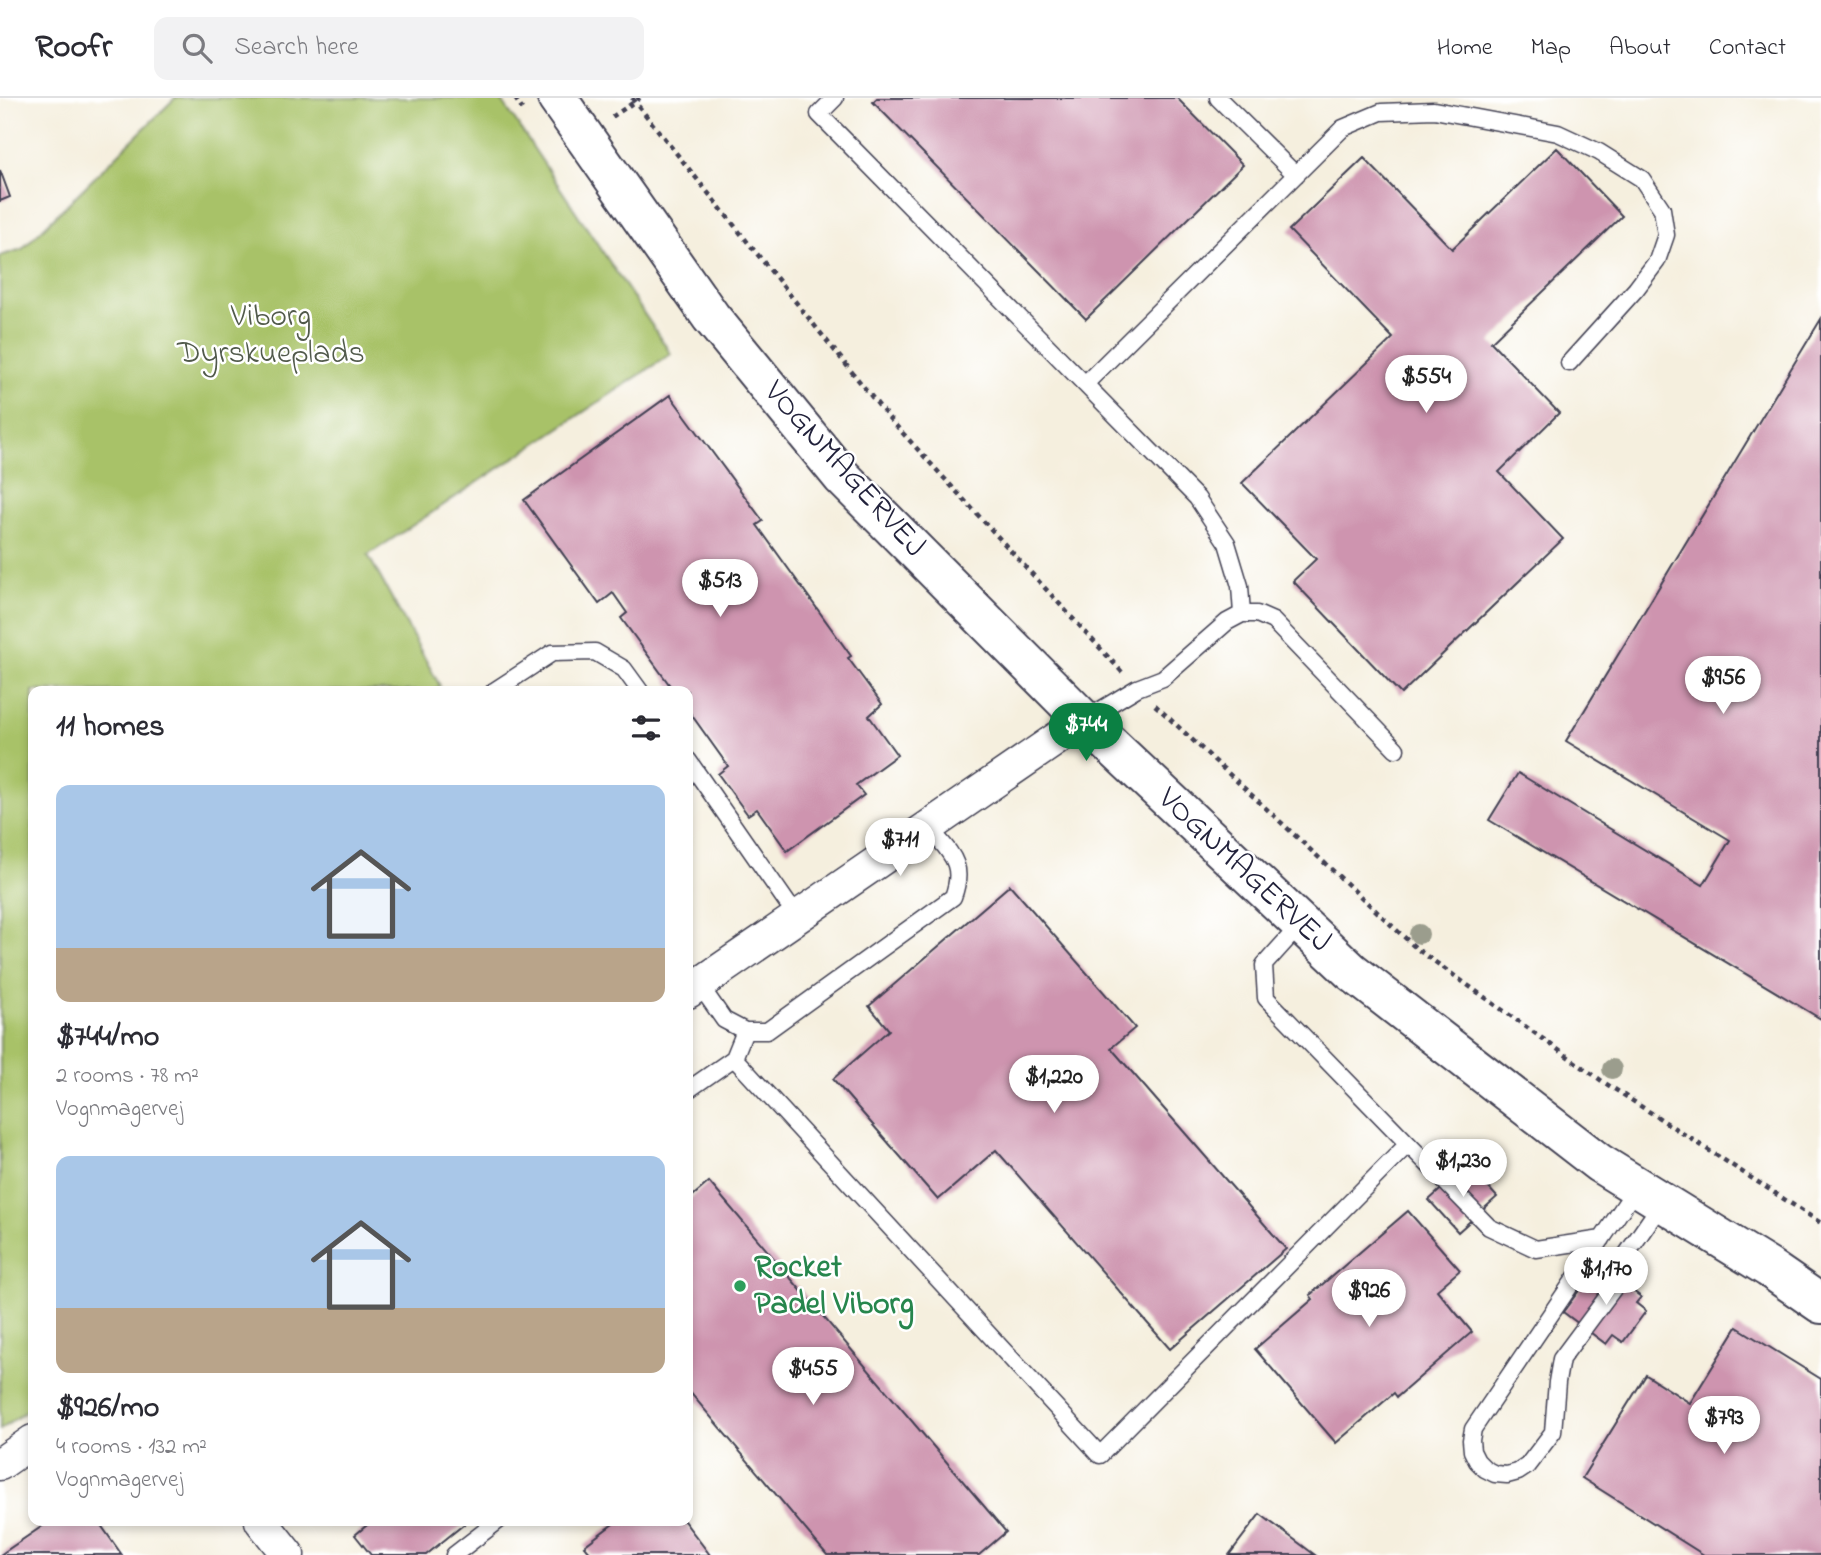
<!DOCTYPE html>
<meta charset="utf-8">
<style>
:root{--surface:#fff;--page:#f2f2f3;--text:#2b2b33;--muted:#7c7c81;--line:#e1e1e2;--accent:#0b8043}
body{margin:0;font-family:"Indie Flower",sans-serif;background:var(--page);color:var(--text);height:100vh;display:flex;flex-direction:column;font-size:26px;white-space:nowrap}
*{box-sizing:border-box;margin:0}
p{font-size:23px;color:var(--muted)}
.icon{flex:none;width:38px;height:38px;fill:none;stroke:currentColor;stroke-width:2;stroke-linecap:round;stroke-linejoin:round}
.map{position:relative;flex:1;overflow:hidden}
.sheet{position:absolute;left:28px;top:588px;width:665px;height:840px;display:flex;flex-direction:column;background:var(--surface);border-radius:14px;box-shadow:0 4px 10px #0003}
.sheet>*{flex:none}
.price{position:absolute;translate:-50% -60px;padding:0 16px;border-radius:24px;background:#fff;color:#222;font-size:23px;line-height:46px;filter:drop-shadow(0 2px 4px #0008)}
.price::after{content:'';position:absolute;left:50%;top:42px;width:21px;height:16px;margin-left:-10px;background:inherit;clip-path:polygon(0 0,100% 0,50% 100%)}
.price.selected{background:var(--accent);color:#fff}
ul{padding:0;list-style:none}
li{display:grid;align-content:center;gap:14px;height:371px;padding:0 28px}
li span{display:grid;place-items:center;height:217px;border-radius:14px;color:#555}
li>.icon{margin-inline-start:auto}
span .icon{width:126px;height:126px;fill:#fffc;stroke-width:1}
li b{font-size:30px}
h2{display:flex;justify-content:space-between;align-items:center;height:84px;padding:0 28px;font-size:30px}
header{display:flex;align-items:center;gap:42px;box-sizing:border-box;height:98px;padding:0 35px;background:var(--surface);border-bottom:2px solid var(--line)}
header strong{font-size:33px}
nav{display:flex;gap:38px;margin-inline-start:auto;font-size:24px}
.search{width:490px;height:63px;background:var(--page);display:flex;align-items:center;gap:18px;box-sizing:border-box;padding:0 24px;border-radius:14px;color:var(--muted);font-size:26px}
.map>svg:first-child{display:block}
.green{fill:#a8c268;stroke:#657252;stroke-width:2}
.building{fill:#ce94af}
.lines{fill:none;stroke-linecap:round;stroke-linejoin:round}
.service-casing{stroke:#424153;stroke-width:19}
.minor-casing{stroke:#424153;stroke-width:35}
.tertiary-casing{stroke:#424153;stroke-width:42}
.path{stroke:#424153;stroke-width:4.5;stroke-dasharray:5 5;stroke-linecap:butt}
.service{stroke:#fff;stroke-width:16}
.minor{stroke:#fff;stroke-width:32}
.tertiary{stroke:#fff;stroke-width:38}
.tree{fill:#9b9d8d}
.leisure-dot{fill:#2e9e5b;stroke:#fff;stroke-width:2.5}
.labels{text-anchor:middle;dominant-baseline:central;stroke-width:5;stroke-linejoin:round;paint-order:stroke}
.park-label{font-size:32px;fill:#515a4b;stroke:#fff}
.street-label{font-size:32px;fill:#22223b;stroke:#fff}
.leisure-label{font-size:32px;font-weight:bold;fill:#27864d;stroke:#fff;text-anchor:start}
</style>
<header>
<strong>Roofr</strong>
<div class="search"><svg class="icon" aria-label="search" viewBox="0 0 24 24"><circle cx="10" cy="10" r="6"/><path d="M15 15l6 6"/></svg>Search here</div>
<nav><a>Home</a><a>Map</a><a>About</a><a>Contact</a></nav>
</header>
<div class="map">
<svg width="1821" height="1457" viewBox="0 0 1821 1457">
<rect width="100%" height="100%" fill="#fff"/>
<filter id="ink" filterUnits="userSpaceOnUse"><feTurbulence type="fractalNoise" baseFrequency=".0143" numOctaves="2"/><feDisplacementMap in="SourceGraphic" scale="14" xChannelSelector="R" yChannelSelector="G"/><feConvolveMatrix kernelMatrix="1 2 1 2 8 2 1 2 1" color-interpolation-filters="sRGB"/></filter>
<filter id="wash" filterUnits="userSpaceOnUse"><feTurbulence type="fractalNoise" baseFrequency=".00686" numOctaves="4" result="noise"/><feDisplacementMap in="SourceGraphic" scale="28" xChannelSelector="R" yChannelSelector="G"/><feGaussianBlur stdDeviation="1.57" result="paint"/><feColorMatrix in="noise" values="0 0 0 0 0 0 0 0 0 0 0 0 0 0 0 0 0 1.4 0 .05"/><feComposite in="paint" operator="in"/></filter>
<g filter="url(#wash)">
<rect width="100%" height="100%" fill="#f5efde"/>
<path class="green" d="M175 0H500L671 256 368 457 440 588 434 593H33V1308L0 1332V158L22 151Z"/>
<g id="blocks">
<path class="building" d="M877 0H1177L1243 67 1086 221 873 4Z
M1557 50 1622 118 1491 244 1559 315 1499 374 1563 441 1401 596 1293 483 1316 461 1242 385 1393 240 1289 132 1364 60 1452 151Z
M0 72 10 99 0 103Z
M1821 221V921L1489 722 1518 675 1703 787 1730 742 1566 643Z
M670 297 763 423 757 427 851 558 848 560 882 606 869 618 897 657 856 687 864 697 787 753 757 711 748 717 718 676 728 668 688 612V593H674L621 520 627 515 613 495 599 506 524 402Z
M1010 787 1135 930 1111 950 1286 1151 1170 1251 996 1052 938 1102 833 981 889 932 869 908Z
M1468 1067 1497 1099 1458 1134 1429 1102Z
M709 1084 1006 1434 979 1457H827L688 1292V1102Z
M1408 1113 1460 1172 1437 1192 1472 1234 1397 1299 1394 1295 1336 1345 1255 1251 1313 1201 1310 1197Z
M1598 1167 1641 1199 1636 1205 1646 1213 1623 1244 1613 1237 1606 1246 1563 1214Z
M1737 1229 1821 1281V1457H1704L1582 1380 1646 1277 1690 1305Z
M1260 1416 1315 1457H1229Z
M50 1423H98L122 1457H0Z
M372 1423H468L426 1457H371L355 1437Z
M617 1423H684L710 1457H592L584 1448Z"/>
</g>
</g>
<g filter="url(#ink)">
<use href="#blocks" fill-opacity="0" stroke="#424153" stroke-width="2"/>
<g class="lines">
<g class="service-casing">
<path id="service" d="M835 0 819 16 1197 400 1227 445 1240 488 1242 516
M1218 0 1296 77
M1085 286 1343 30 1381 14 1434 12 1558 35 1599 54 1642 81 1662 111 1666 137 1657 163 1636 191 1569 265
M494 593 552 555 595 554 624 571 640 593
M1084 622 1137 590 1163 580 1227 524 1242 516H1257L1273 523 1396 651
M688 662 797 819
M1301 826 1264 867 1266 900 1489 1129 1536 1151 1602 1141
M699 886 724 922 745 933H767L953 799C966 764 949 755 929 729
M734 960 1100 1357 1408 1046
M688 992 734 960 745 933
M1637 1089 1473 1331 1471 1342 1472 1353 1477 1363 1485 1371 1495 1376 1507 1377 1518 1374 1527 1368 1553 1334 1557 1284 1561 1261 1619 1183 1626 1157 1662 1105
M454 1457 498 1423"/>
</g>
<g class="minor-casing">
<path id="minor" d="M688 894 1084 622
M0 1366 33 1343
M261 1423 288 1457"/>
</g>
<g class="tertiary-casing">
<path id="tertiary" d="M557 0 711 219 842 379 1084 622 1351 873 1599 1065 1769 1170 1821 1206"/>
</g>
<path class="path" d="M515 0 522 11
M632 0 888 319 1122 574
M612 19 640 0
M1155 607 1417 851 1602 983 1821 1125"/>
<use href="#service" class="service"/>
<use href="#minor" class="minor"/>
<use href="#tertiary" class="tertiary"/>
</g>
<g class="tree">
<circle cx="1419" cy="836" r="10"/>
<circle cx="1612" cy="971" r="10"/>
</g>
</g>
<circle class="leisure-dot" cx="740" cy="1188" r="7"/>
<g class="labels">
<g class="park-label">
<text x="271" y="219">Viborg<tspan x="271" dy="37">Dyrskueplads</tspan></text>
</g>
<g class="street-label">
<text transform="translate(844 372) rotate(48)">VOGNMAGERVEJ</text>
<text transform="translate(1244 773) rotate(43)">VOGNMAGERVEJ</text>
</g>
<g class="leisure-label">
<text x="754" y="1170">Rocket<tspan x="754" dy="37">Padel Viborg</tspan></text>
</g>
</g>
</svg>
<b class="price" style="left:1426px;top:317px">$554</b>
<b class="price" style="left:720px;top:521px">$513</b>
<b class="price" style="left:1723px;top:618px">$956</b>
<b class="price selected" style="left:1086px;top:665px">$744</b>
<b class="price" style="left:900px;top:780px">$711</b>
<b class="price" style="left:1054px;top:1017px">$1,220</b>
<b class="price" style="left:1463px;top:1101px">$1,230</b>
<b class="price" style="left:1606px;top:1209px">$1,170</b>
<b class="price" style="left:1369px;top:1231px">$926</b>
<b class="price" style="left:813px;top:1309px">$455</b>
<b class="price" style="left:1724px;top:1358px">$793</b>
<section class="sheet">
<h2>11 homes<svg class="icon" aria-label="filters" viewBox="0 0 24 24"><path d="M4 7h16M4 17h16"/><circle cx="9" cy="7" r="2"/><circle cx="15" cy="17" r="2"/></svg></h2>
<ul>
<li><span style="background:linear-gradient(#a9c7e8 75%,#b9a48a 0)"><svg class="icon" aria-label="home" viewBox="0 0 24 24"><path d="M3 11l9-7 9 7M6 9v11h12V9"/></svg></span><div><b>$744/mo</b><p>2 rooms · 78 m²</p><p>Vognmagervej</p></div></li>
<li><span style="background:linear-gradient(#a9c7e8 70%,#b9a48a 0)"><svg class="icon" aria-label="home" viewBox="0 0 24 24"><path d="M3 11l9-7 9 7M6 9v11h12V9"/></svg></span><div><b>$926/mo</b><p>4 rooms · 132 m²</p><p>Vognmagervej</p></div></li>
</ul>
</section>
</div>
